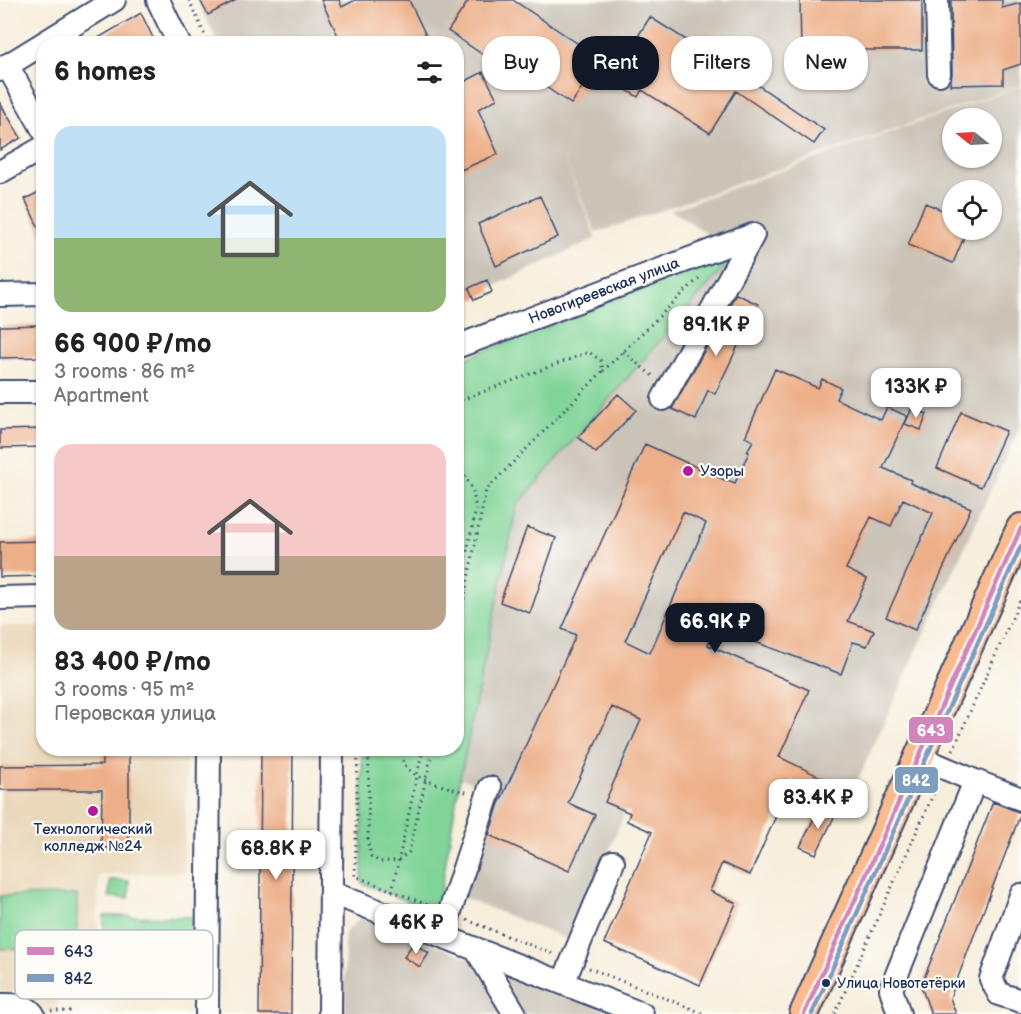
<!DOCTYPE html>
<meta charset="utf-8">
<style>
:root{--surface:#fff;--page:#f2f2f2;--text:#222;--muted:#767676;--accent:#111827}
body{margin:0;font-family:"Balsamiq Sans",sans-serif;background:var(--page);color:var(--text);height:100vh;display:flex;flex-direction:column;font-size:22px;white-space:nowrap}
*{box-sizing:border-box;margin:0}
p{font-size:20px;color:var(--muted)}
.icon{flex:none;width:33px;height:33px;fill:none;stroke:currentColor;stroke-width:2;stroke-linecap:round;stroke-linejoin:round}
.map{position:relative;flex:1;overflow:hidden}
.panel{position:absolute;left:36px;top:36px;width:428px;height:720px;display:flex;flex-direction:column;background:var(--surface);border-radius:24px;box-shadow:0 2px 4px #0004}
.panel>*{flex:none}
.hud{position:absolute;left:482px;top:36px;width:448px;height:54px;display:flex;gap:12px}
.needle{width:39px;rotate:288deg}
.buttons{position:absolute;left:942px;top:108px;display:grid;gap:12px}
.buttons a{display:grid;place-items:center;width:60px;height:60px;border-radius:50%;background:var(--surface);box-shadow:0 2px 4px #0004;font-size:30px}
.price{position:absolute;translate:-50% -51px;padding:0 14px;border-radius:12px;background:#fff;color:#222;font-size:20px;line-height:39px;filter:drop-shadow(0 2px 3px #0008)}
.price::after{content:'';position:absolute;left:50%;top:36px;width:18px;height:14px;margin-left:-9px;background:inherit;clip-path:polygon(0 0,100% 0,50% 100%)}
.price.on{background:var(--accent);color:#fff}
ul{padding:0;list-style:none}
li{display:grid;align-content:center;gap:12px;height:318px;padding:0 18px}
li span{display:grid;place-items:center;height:186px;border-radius:18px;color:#555}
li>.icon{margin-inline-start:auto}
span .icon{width:108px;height:108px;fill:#fffc;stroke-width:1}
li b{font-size:26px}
h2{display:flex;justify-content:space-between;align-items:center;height:72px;padding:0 18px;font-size:26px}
.pill{padding:0 21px;border-radius:24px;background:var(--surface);box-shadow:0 2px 4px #0004;font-size:21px;line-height:54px}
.pill.on{background:var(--accent);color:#fff}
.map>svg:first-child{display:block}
.built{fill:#ead8ba}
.industrial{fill:#cac3b8;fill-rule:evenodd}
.green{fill:#80d497;stroke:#4e827a;stroke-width:1.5}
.building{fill:#edaf88;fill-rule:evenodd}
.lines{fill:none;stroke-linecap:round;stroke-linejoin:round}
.minor-casing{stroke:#3c4c71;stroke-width:26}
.major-casing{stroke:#3c4c71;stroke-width:32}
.path{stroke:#3c4c71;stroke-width:3;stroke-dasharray:1.5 4.5;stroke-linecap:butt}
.minor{stroke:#fff;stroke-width:22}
.major{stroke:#fbbb8d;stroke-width:28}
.bus-1-casing{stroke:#fdfcf7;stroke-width:9}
.bus-2-casing{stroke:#fdfcf7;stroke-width:9}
.bus-1{stroke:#d185bb;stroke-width:4.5}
.bus-2{stroke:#7f9dbf;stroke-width:4.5}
.poi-dot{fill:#b5179e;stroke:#fdfcf7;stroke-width:2}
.bus-dot{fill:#1b2f5e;stroke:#fdfcf7;stroke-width:2}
.labels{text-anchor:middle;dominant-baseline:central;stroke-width:4.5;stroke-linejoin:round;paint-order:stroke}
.bus-label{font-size:14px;fill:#1b2f5e;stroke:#fdfcf7;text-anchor:start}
.street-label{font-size:15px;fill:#1b2f5e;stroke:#fdfcf7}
.poi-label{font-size:15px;fill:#1b2f5e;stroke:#fdfcf7;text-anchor:start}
.key{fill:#fdfcf7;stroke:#b9bec9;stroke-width:1.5}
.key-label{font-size:16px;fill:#1b2f5e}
.line-badge{stroke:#fdfcf7;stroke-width:2}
.badge-label{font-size:16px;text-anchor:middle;font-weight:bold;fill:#fff}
</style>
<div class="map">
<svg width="1021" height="1014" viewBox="0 0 1021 1014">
<rect width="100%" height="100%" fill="#fdfcf7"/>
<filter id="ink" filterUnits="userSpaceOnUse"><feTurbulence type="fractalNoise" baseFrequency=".0167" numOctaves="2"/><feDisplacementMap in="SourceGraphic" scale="12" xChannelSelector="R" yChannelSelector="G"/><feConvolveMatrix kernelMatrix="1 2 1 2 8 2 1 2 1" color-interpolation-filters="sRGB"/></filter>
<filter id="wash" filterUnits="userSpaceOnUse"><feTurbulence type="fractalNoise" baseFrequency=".008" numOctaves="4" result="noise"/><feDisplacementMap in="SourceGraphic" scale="24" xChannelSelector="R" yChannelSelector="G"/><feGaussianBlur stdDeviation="1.35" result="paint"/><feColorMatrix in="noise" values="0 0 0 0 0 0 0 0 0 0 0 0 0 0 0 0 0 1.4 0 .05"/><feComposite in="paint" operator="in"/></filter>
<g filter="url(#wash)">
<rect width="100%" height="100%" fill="#f7eedb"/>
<path class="built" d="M0 626H43L44 748 187 749 184 873 98 874V976L57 979V1014H0Z"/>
<path class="industrial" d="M197 0H1021V85L596 233 561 151 596 238 456 304V44L218 43Z
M1021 86V424L849 799 662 722 572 941 462 897 490 788 460 778 517 505 736 253 671 210ZM952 118H992V158H952ZM952 190H992V230H952Z
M362 917 616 1014H344L345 932Z"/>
<path class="green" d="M737 252 517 505 460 778 437 913 362 883V749L456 748V362Z
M110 880 129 881V898L109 897Z
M77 895V948L0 949V896Z
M104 916 197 917V971H104Z"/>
<g id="blocks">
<path class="building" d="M200 0H236L208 15Z
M321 0H339L342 7 355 0H409L430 44H342Z
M469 0H513L617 70 650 17 759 86 824 130 814 144 736 91 710 133 642 90 638 97 594 70 571 104 525 73 520 80 448 31Z
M800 0H922V50H801Z
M951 0H1002V8L1021 3V64L1003 70V84L950 85 952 74Z
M141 13 156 44H88Z
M483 72 497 99 478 109 498 154 456 172V86Z
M0 103 21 138 0 150Z
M39 192 44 200V239L25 199Z
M540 196 558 237 496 266 478 224Z
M925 203 952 214V230H967L953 263 908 245Z
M487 280 492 292 474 300 469 288Z
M736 294 758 304 715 394 708 390 696 420 672 409Z
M44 325V357L0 358V326Z
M775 369 818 388 822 379 841 388 836 399 881 420 887 407 907 416 883 468 911 480 910 483 971 508 915 630 886 617 933 513 903 499 891 526 871 517 846 569 867 579 848 621 874 631 867 646 853 642 841 674 715 627 708 645 809 690 779 757 833 783 826 797 792 780 750 875 722 863 710 891 736 903 700 985 604 943 652 832 627 821 630 813 605 802 641 720 612 707 568 803 595 815 569 871 489 835 498 806 576 635 562 629 645 444 725 480V479L735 483 749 452 747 451 753 441 745 437ZM683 512 706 523 650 653 625 641Z
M618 394 636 410 596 453 578 437Z
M912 408 927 414 921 430 905 424Z
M961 412 1006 431 981 487 937 468Z
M44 429V447L0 448V430Z
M527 527 556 538 530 613 500 602Z
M44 541V576L0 577V542Z
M102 748H129V848H101L102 790H0V766L102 765Z
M261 748H293L291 1014H259Z
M993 802 1021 813 950 998 956 1014H931L921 986Z
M820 806 836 813 816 854 800 847Z
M413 943 429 953 420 967 404 957Z"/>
</g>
</g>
<g filter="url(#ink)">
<use href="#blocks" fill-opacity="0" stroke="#3c4c71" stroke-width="1.5"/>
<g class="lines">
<g class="minor-casing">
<path id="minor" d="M158 0 179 44
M937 0 939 74
M7 65 44 131
M0 70 114 0
M0 172 44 147
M0 295 44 294
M456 347 753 235
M0 392H44
M663 399 753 235
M0 598 44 597
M919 757 975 781
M332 893 642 1014
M1021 895 991 979 999 994 1021 1001
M442 936 490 788
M476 949 515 1014
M563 983 613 862
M0 1005C12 1005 25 1004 33 1014
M207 1014 209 748
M330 1014 332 748
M899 1014 891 989 975 781 1021 799"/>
</g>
<g class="major-casing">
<path id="major" d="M804 1014 1021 528"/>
</g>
<path class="path" d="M189 0 209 44
M623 352 654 377
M603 371 701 276
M456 402 589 352 601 361 603 371 486 490 456 638
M456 467 465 476 473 490 476 510 456 600
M358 748 355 876 433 907
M369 748 368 843 371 856 380 862 399 860 409 852 433 748
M401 748C402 753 402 759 404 763 414 782 450 787 469 793
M953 750 1021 598
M392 891 423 748
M467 920 555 955
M589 968 705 1014
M51 1011H71
M835 1014 937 786"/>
<use href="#minor" class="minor"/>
<use href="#major" class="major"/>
<g class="bus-1-casing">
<path id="bus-1" d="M804 1014 1021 528"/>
</g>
<g class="bus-2-casing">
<path id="bus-2" d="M812 1014 1021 546"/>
</g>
<use href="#bus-1" class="bus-1"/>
<use href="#bus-2" class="bus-2"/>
</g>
</g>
<g class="poi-dot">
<circle cx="688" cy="471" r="6"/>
<circle cx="93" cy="811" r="6"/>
</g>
<circle class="bus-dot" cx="826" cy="983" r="5"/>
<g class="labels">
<g class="bus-label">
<text x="837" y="983">Улица Новотетёрки</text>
</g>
<g class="street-label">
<text transform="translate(604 291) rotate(-21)">Новогиреевская улица</text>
</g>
<g class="poi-label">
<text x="700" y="471">Узоры</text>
<text x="93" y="829" text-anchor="middle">Технологический<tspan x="93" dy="17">колледж №24</tspan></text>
</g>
</g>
<rect x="15" y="930" width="198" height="69" rx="9" class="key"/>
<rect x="27" y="947" width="27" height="8" fill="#d185bb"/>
<rect x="27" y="974" width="27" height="8" fill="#7f9dbf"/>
<g class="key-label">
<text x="64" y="957">643</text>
<text x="64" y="984">842</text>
</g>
<g class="line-badge">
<rect x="908" y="716" width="46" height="28" rx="6" fill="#d185bb"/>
<rect x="894" y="766" width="45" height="28" rx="6" fill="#7f9dbf"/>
</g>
<g class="badge-label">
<text x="931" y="736">643</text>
<text x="916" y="786">842</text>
</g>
</svg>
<div class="buttons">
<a><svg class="needle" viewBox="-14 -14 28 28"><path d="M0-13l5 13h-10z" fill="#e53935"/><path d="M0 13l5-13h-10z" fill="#767676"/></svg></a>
<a><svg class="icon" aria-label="locate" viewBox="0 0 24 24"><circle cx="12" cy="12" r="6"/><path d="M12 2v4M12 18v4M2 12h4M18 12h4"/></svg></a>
</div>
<b class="price" style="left:716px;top:357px">89.1K ₽</b>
<b class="price" style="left:916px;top:419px">133K ₽</b>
<b class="price on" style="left:715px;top:654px">66.9K ₽</b>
<b class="price" style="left:818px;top:830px">83.4K ₽</b>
<b class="price" style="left:276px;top:881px">68.8K ₽</b>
<b class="price" style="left:416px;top:955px">46K ₽</b>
<div class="hud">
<a class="pill">Buy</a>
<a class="pill on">Rent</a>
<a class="pill">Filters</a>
<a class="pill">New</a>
</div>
<section class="panel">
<h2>6 homes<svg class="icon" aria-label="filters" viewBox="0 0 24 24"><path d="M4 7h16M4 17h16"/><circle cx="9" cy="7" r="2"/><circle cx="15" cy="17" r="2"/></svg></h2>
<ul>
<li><span style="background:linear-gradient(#bfe0f5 60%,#8fb573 0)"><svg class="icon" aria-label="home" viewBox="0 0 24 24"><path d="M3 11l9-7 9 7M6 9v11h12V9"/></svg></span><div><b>66 900 ₽/mo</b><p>3 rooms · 86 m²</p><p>Apartment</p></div></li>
<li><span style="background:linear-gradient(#f6c9c9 60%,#b9a48a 0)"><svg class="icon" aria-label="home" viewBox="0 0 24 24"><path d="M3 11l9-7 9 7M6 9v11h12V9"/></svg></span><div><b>83 400 ₽/mo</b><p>3 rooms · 95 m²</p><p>Перовская улица</p></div></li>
</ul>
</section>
</div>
